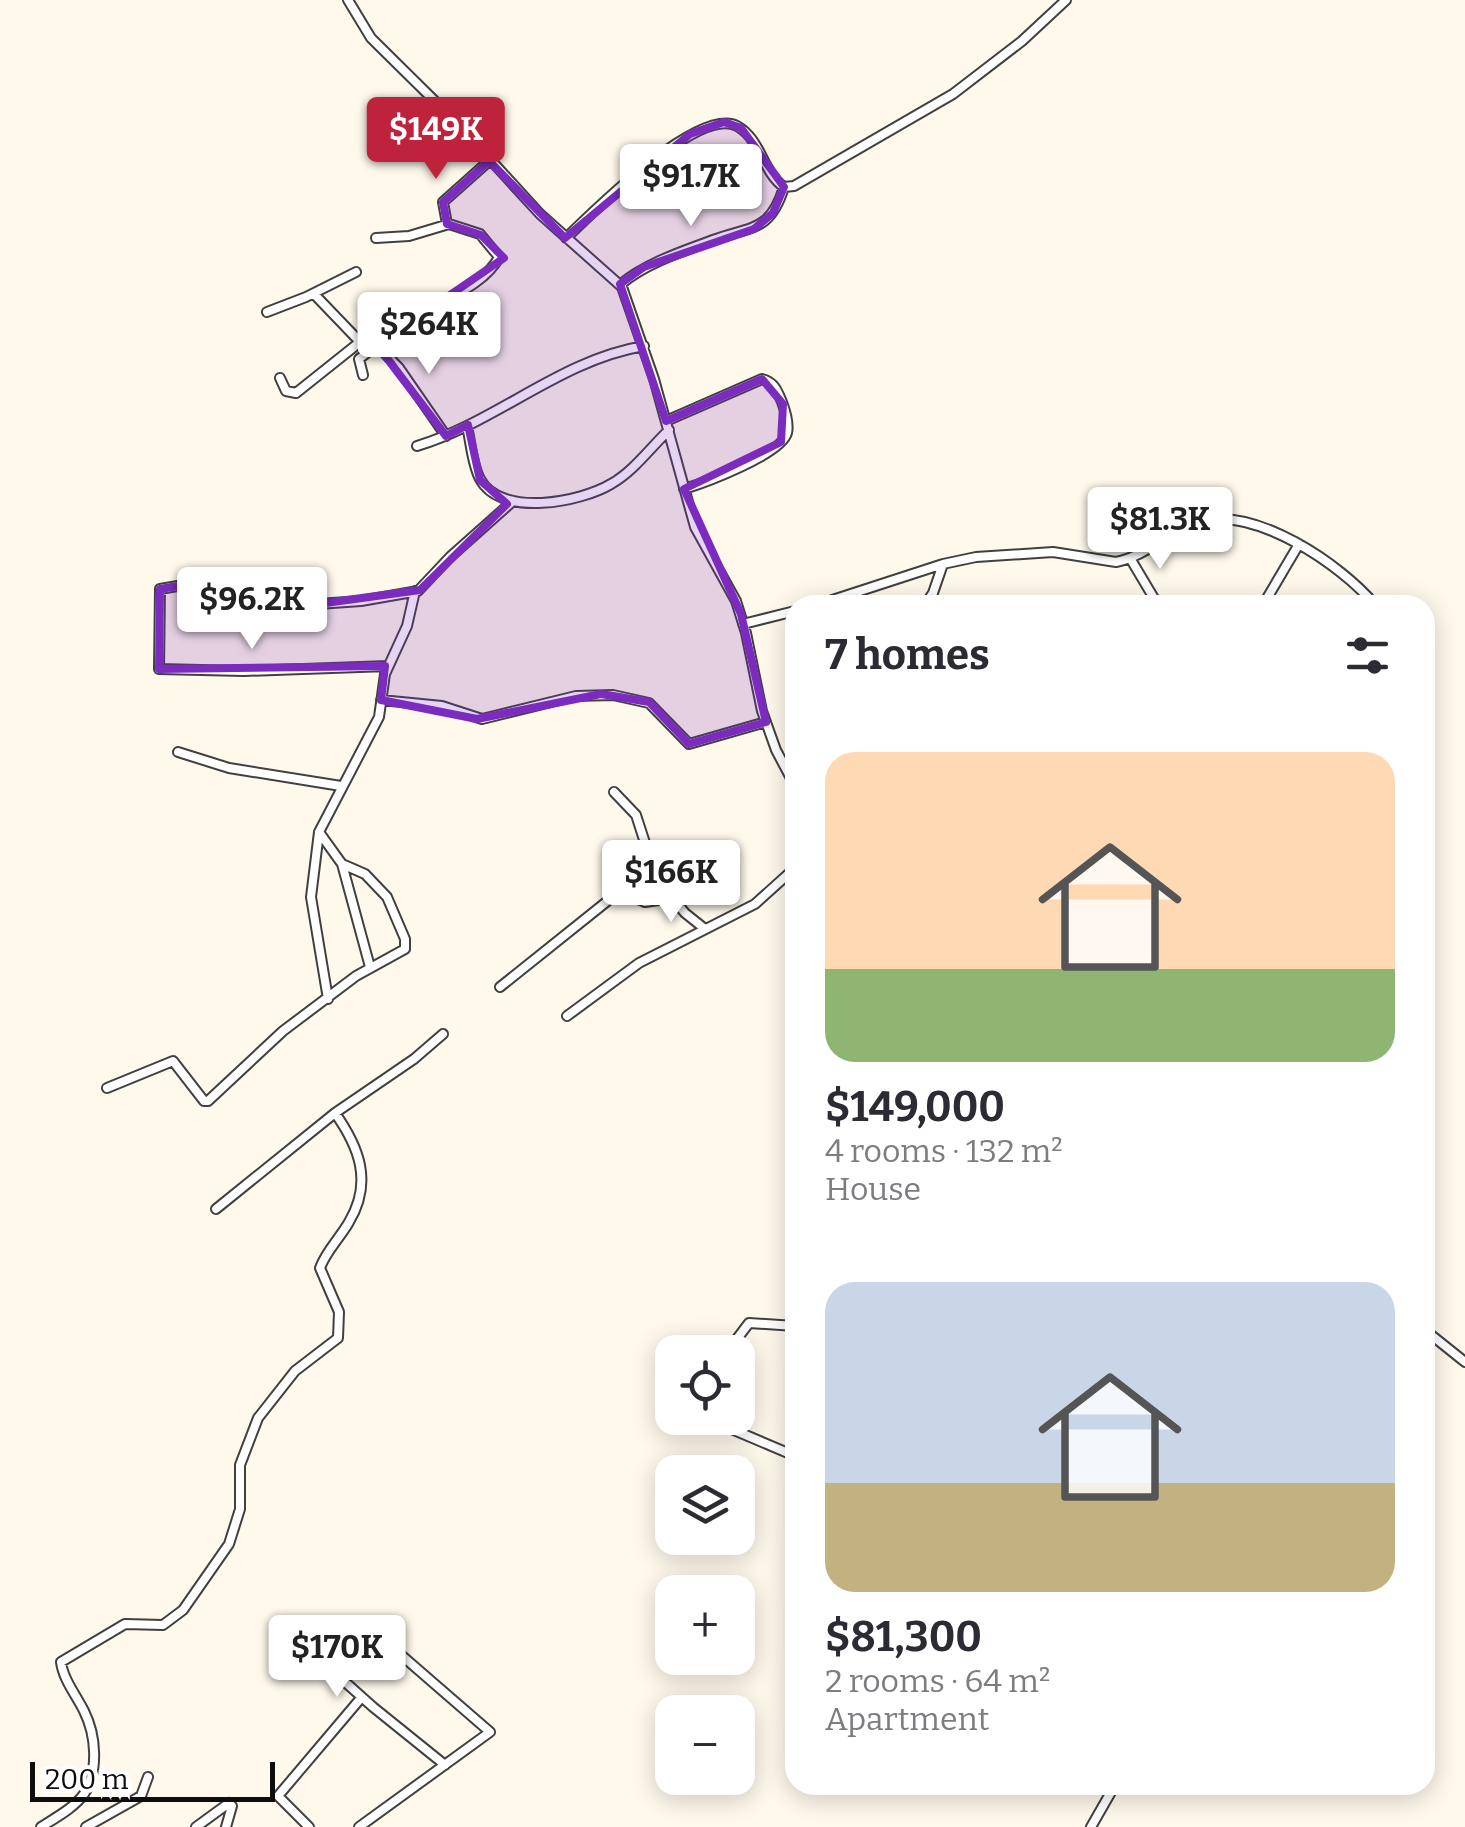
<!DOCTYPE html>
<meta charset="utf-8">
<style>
:root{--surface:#fff;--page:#f7f7f7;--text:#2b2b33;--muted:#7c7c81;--accent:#bf233b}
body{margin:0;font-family:Bitter,serif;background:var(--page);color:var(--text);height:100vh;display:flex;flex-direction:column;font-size:38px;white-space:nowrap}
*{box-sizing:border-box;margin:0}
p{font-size:32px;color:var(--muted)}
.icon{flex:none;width:55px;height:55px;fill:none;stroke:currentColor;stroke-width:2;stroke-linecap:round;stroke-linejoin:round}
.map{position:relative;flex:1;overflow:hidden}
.side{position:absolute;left:785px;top:595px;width:650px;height:1200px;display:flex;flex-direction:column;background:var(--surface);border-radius:30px;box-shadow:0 5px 25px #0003}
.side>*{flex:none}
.fabs{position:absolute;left:655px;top:1335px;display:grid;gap:20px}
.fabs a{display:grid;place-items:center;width:100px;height:100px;border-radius:20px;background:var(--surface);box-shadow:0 5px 25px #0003;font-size:50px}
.scale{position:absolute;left:30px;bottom:25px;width:245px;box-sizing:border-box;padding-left:10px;border:5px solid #0d0d0d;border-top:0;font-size:28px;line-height:35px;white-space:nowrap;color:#0d0d0d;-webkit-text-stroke:8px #fff;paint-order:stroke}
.price{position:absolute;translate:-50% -85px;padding:0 22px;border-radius:10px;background:#fff;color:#222;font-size:32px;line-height:65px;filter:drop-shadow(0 2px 5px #0008)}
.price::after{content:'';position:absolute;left:50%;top:60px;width:30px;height:22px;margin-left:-15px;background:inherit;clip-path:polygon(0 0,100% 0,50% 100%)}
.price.on{background:var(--accent);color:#fff}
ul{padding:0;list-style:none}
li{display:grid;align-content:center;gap:20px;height:530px;padding:0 40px}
li span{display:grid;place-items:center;height:310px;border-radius:30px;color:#555}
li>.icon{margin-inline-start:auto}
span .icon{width:180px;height:180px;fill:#fffc;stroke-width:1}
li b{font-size:42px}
h2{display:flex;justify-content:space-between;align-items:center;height:120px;padding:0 40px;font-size:42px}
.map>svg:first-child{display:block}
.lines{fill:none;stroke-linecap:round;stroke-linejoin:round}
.minor-casing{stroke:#404040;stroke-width:12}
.minor{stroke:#fff;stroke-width:8}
.marked{fill:#7b2cbf;fill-opacity:0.2;stroke:#7b2cbf;stroke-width:8;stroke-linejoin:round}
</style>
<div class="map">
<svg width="1465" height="1827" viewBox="0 0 1465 1827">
<rect width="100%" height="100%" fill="#fff9ec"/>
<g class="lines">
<g class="minor-casing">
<path id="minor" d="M348 0 371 38 455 121 540 214 622 287 654 379 695 527 736 601 746 633 762 711 776 750 795 786
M447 224 443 202 489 161
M566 238C594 211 699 106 737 126 761 139 763 173 784 187L794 186 953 94 1022 41 1066 0
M620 285C644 264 683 251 713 240 750 226 770 233 784 187
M314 294 362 344
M267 312 306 297 356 272
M377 345 399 368 446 436
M363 375 359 359C379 343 401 327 423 313 448 298 486 283 499 257L480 234 449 224 409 236 376 238
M280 378 286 391 296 393 360 342
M666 421 762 379C774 382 777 390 782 402 785 410 789 424 787 433 782 454 704 483 684 489
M467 426C471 443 472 464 480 479 501 518 581 502 611 484 634 471 650 448 669 430
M417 446C497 422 560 360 644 346
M1130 558 1158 605
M817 605 943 564 976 557 1053 552 1116 562C1147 556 1169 531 1199 522 1254 505 1342 565 1375 605
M925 605 933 593 943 564
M1263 605 1299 544
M743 624 795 611
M388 666 244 671 159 669 160 589 207 581 276 599 318 604 361 601 418 591 450 557 513 501
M381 700 442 706 482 719 576 696 613 695 649 703 689 744 766 722
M178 752 229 768 341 786
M614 792 636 815 657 880 685 913 705 929
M342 864 370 967
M500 987 620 891 645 902 672 898
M328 999 311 897 319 832 379 717 385 674 407 626 415 591
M567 1016 639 963 755 904 795 868
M107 1088 173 1061 204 1101H208L283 1031 356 976 405 949V939L387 897 365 874 342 864 319 832
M216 1209 335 1113 414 1059 443 1034
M1425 1330 1465 1362
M727 1352 749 1323 795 1326
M717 1418 729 1428 795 1456
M41 1827C55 1818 74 1808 84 1794 99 1771 96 1735 84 1711 76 1695 63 1679 61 1662L125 1624 163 1625 183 1610 229 1544 240 1509V1465L258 1418 295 1371 338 1338 339 1312 320 1268C326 1251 340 1238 349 1222 373 1182 359 1147 335 1113
M86 1827 141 1796 148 1777
M196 1827 229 1803 232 1806 226 1827
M309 1827 278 1796 361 1698
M359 1827 490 1732 370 1628 360 1626 329 1657 326 1665 373 1707 445 1765
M1091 1827 1115 1785"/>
</g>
<use href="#minor" class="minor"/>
</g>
<path class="marked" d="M724 122 741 128 784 187 773 213 754 229 644 267 620 284 666 421 762 379 783 404 781 442 684 489 741 614 766 722 689 744 649 702 601 694 477 719 381 700 385 666 159 669 160 589 207 581 318 604 420 590 507 504 480 480 468 425 446 436 377 345 504 258 481 235 447 224 443 202 489 161 565 238 690 134Z"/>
</svg>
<div class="fabs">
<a><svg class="icon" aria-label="locate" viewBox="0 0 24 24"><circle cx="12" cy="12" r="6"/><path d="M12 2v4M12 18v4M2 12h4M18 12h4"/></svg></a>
<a><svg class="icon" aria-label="layers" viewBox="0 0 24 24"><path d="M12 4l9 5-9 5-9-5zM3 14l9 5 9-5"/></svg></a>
<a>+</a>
<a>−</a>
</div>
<div class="scale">200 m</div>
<b class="price on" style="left:436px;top:182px">$149K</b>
<b class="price" style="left:691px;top:229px">$91.7K</b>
<b class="price" style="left:429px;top:377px">$264K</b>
<b class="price" style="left:1160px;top:572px">$81.3K</b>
<b class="price" style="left:252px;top:652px">$96.2K</b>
<b class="price" style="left:671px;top:925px">$166K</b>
<b class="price" style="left:337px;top:1700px">$170K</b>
<section class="side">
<h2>7 homes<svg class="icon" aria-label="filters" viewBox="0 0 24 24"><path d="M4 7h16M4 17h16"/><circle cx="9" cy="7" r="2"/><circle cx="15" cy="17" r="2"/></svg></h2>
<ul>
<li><span style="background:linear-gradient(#ffd9b3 70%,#8fb573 0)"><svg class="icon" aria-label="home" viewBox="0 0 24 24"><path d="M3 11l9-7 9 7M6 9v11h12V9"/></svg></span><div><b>$149,000</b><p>4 rooms · 132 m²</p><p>House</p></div></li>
<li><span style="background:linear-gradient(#c9d6e8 65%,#c2b280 0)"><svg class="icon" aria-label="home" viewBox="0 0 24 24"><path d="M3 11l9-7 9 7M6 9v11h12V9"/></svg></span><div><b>$81,300</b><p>2 rooms · 64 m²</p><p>Apartment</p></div></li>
</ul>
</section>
</div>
